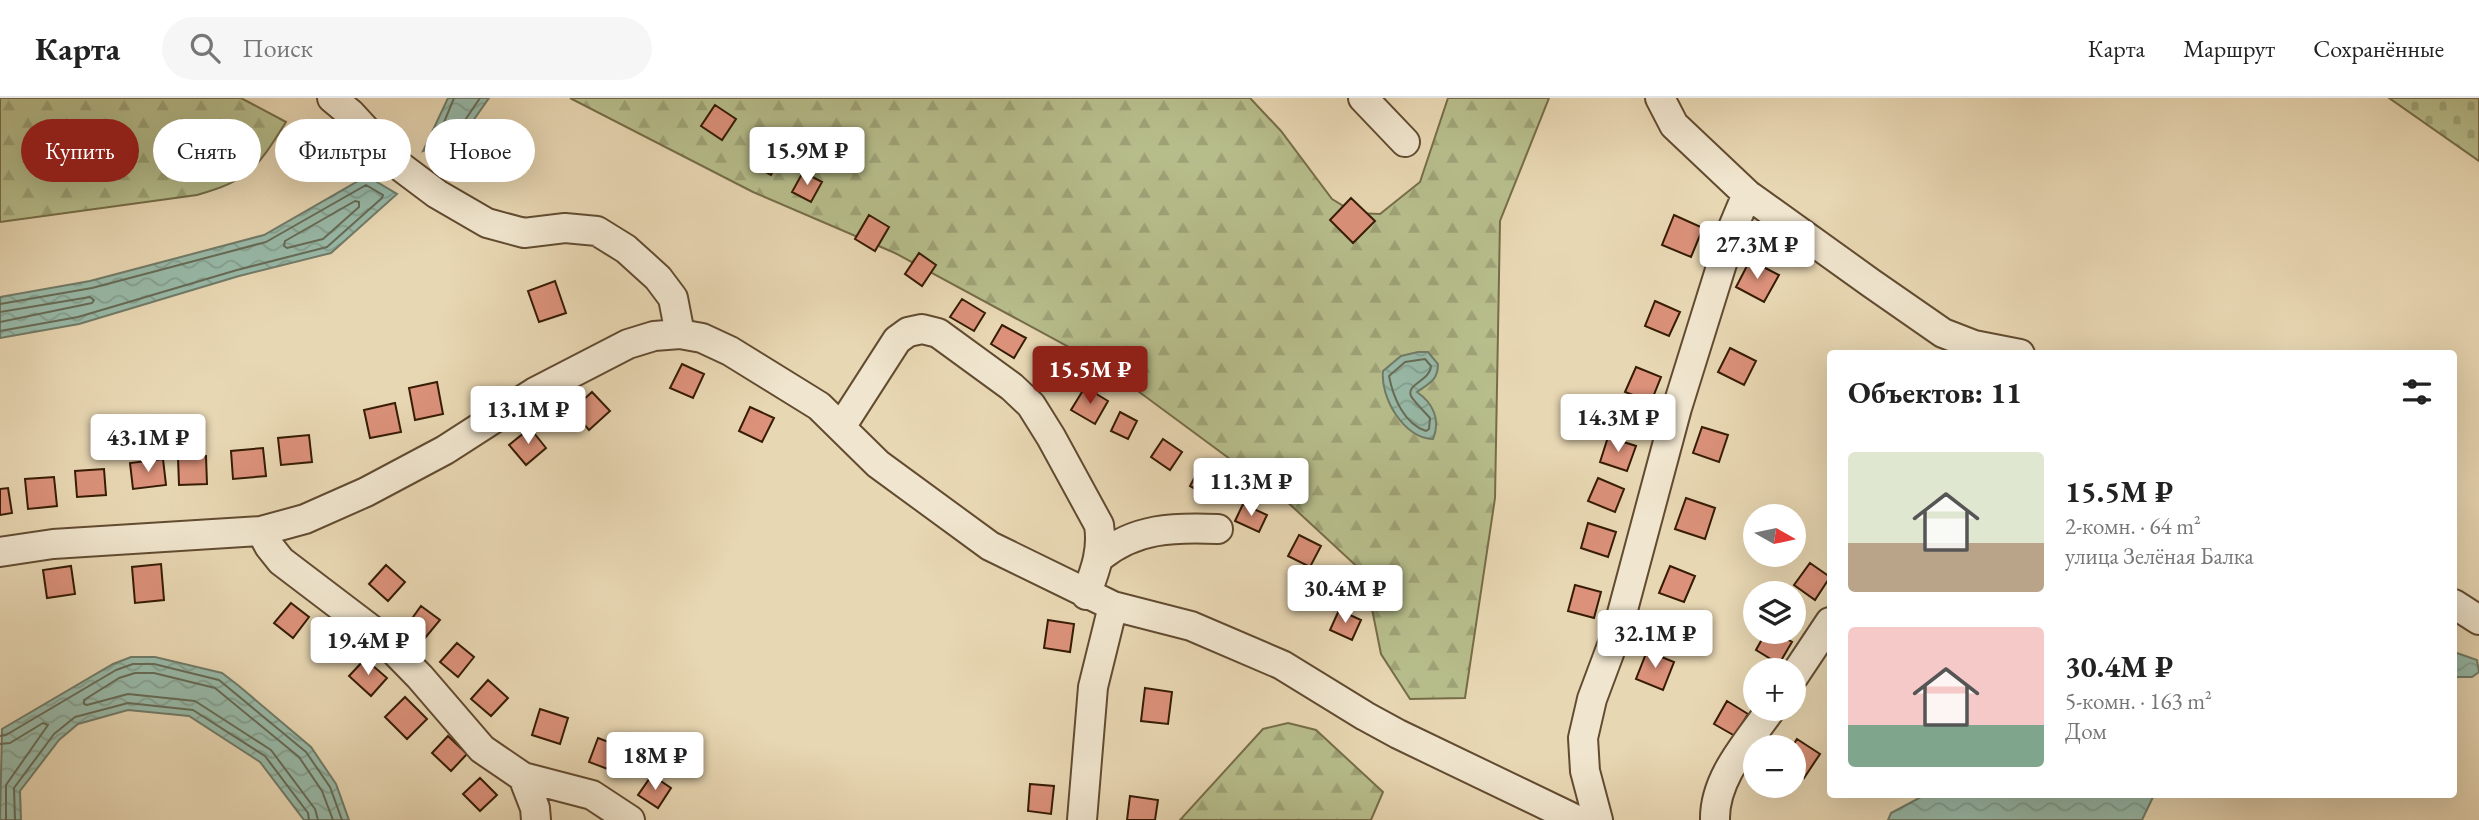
<!DOCTYPE html>
<html lang="ru">
<meta charset="utf-8">
<style>
:root{--surface:#fff;--page:#f6f6f6;--text:#222;--muted:#767676;--line:#e0e0e0;--accent:#8f2418}
body{margin:0;font-family:"EB Garamond",serif;background:var(--page);color:var(--text);height:100vh;display:flex;flex-direction:column;font-size:26px;white-space:nowrap}
*{box-sizing:border-box;margin:0}
p{font-size:23px;color:var(--muted)}
.icon{flex:none;width:38px;height:38px;fill:none;stroke:currentColor;stroke-width:2;stroke-linecap:round;stroke-linejoin:round}
.map{position:relative;flex:1;overflow:hidden}
.side{position:absolute;left:1827px;top:252px;width:630px;height:448px;display:flex;flex-direction:column;background:var(--surface);border-radius:7px;box-shadow:0 7px 28px #0002}
.side>*{flex:none}
.top-card{position:absolute;left:21px;top:21px;width:665px;height:63px;display:flex;gap:14px}
.needle{width:46px;rotate:99deg}
.controls{position:absolute;left:1743px;top:406px;display:grid;gap:14px}
.controls a{display:grid;place-items:center;width:63px;height:63px;border-radius:50%;background:var(--surface);box-shadow:0 7px 28px #0002;font-size:35px}
.price{position:absolute;translate:-50% -60px;padding:0 16px;border-radius:7px;background:#fff;color:#222;font-size:23px;line-height:46px;filter:drop-shadow(0 2px 4px #0008)}
.price::after{content:'';position:absolute;left:50%;top:42px;width:21px;height:16px;margin-left:-10px;background:inherit;clip-path:polygon(0 0,100% 0,50% 100%)}
.price.active{background:var(--accent);color:#fff}
ul{padding:0;list-style:none}
li{display:flex;align-items:center;gap:21px;height:175px;padding:0 21px}
li span{display:grid;place-items:center;flex:none;width:196px;height:140px;border-radius:7px;color:#555}
li>.icon{margin-inline-start:auto}
span .icon{width:84px;height:84px;fill:#fffc;stroke-width:1}
li b{font-size:30px}
h2{display:flex;justify-content:space-between;align-items:center;height:84px;padding:0 21px;font-size:30px}
.tag{padding:0 24px;border-radius:32px;background:var(--surface);box-shadow:0 7px 28px #0002;font-size:24px;line-height:63px}
.tag.active{background:var(--accent);color:#fff}
header{display:flex;align-items:center;gap:42px;box-sizing:border-box;height:98px;padding:0 35px;background:var(--surface);border-bottom:2px solid var(--line)}
header strong{font-size:33px}
nav{display:flex;gap:38px;margin-inline-start:auto;font-size:24px}
.search{width:490px;height:63px;background:var(--page);display:flex;align-items:center;gap:18px;box-sizing:border-box;padding:0 24px;border-radius:38px;color:var(--muted);font-size:26px}
.map>svg:first-child{display:block}
.forest{fill:url(#forest-firs);stroke:#766d48;stroke-width:2}
.cemetery{fill:url(#cemetery-stones);stroke:#766d48;stroke-width:2}
.water{fill:url(#water-waves);stroke:#717b67;stroke-width:2}
.lines{fill:none;stroke-linecap:round;stroke-linejoin:round}
.shore{stroke:#676b56;stroke-width:2}
.building{fill:#db917a;stroke:#361c04;stroke-width:2}
.minor-casing{stroke:#624b30;stroke-width:32}
.minor{stroke:#f0e5ce;stroke-width:28}
</style>
<header>
<strong>Карта</strong>
<div class="search"><svg class="icon" aria-label="search" viewBox="0 0 24 24"><circle cx="10" cy="10" r="6"/><path d="M15 15l6 6"/></svg>Поиск</div>
<nav><a>Карта</a><a>Маршрут</a><a>Сохранённые</a></nav>
</header>
<div class="map">
<svg width="2479" height="722" viewBox="0 0 2479 722">
<defs>
<pattern id="forest-firs" width="22" height="20" patternUnits="userSpaceOnUse" patternTransform="scale(1.75)"><rect width="22" height="20" fill="#b7be8c"/><path d="M5 1l3.5 6h-7zM16 11l3.5 6h-7z" fill="#9ea377"/></pattern>
<pattern id="cemetery-stones" width="16" height="16" patternUnits="userSpaceOnUse" patternTransform="scale(1.75)"><rect width="16" height="16" fill="#b7be8c"/><path d="M2 7V4a2 2 0 0 1 4 0v3zM10 15v-3a2 2 0 0 1 4 0v3z" fill="#9ea377"/></pattern>
<pattern id="water-waves" width="16" height="10" patternUnits="userSpaceOnUse" patternTransform="scale(1.75)"><rect width="16" height="10" fill="#98baa9"/><path d="M0 5q4-4 8 0t8 0" fill="none" stroke="#849f90"/></pattern>
</defs>
<rect width="100%" height="100%" fill="#e8d7b3"/>
<filter id="stains"><feTurbulence type="fractalNoise" baseFrequency=".00286" numOctaves="4"/><feColorMatrix values="0 0 0 0 .2 0 0 0 0 .09 0 0 0 0 .02 0 0 0 .5 -.17"/></filter>
<radialGradient id="worn" r=".72"><stop offset=".6" stop-color="#630" stop-opacity="0"/><stop offset="1" stop-color="#630" stop-opacity=".3"/></radialGradient>
<path class="forest" d="M0 0H241L286 24C257 70 250 82 197 97L0 124Z
M570 0H1250L1281 33 1332 101 1355 115 1380 116 1420 84 1448 0H1549L1500 123 1495 400 1465 600 1410 601 1381 556 1365 476 1283 400 1104 268 895 155 753 94Z
M1288 625 1316 632 1383 694 1371 722H1180L1263 631Z"/>
<path class="cemetery" d="M2389 0H2479V63Z"/>
<path class="water" d="M448 0H489L461 40 423 53Z
M367 78 397 96 331 155 239 178 79 226 0 240V199L90 183 264 137Z
M1418 254H1428L1438 266C1438 283 1428 286 1417 294 1433 305 1441 322 1433 341 1404 341 1380 299 1383 273L1401 258Z
M2454 554 2477 562 2479 574 2472 579H2454Z
M131 559H155L222 575 239 588 311 649 336 686 349 722H304L260 664 189 618 128 612 78 626 59 642 20 693 21 722H0L2 631 113 566Z
M1925 697V696L2154 697 2142 722H1888L1891 715Z"/>
<g class="lines">
<path class="shore" d="M454 0 440 34 442 38 457 34 480 0
M355 103 359 104V109L323 141 287 150 284 148 285 143Z
M0 206 92 190 266 144 366 87 383 97 382 100 327 149 237 172 78 219 0 233
M0 214 90 199 94 202 92 205 0 224
M1425 261 1431 268C1430 283 1406 286 1411 298 1415 305 1424 313 1430 320L1429 331 1426 333C1404 326 1393 299 1389 278L1405 264Z
M0 638 6 637 116 572 133 566H154L219 582 306 654 330 689 342 722
M0 646 10 645 43 625 48 627 6 687V722
M15 722 14 690 54 636 75 619 128 605 193 612 265 658 308 715 309 722
M318 722 315 711 271 652 195 603 128 596 87 607 84 606V602L119 580 135 575H154L215 590 299 659 322 693 333 722"/>
</g>
<path class="building" d="M715 7 736 21 722 42 701 28Z
M762 46 782 57 771 77 751 66Z
M803 74 822 84 811 104 792 94Z
M1351 100 1375 123 1353 145 1330 122Z
M869 117 889 129 875 153 855 141Z
M1674 117 1703 130 1691 159 1662 147Z
M919 155 936 167 922 188 905 176Z
M1750 162 1779 177 1764 204 1736 189Z
M555 183 566 215 539 224 528 193Z
M962 201 985 215 974 233 950 219Z
M1655 203 1680 214 1669 238 1645 228Z
M1002 227 1026 240 1014 260 991 246Z
M1730 250 1756 263 1744 287 1718 274Z
M1047 255 1070 270 1057 290 1034 275Z
M682 266 704 276 693 300 670 290Z
M1636 269 1661 279 1651 304 1625 294Z
M437 284 443 316 415 322 409 290Z
M1085 289 1108 303 1095 326 1071 312Z
M592 294 610 313 589 332 572 312Z
M395 305 401 334 370 340 364 312Z
M750 309 774 320 762 344 739 333Z
M1120 314 1137 323 1128 341 1111 333Z
M1702 329 1728 337 1719 364 1693 355Z
M530 330 546 350 526 367 509 347Z
M309 337 312 364 281 367 278 340Z
M1608 339 1636 348 1627 373 1600 364Z
M1163 341 1182 354 1170 372 1151 359Z
M263 350 266 378 233 381 231 353Z
M206 358 207 386 179 387 178 359Z
M163 361 166 387 133 391 130 365Z
M1200 369 1220 379 1210 399 1190 388Z
M104 371 106 397 77 399 75 373Z
M54 379 57 408 28 411 25 381Z
M1598 380 1624 391 1615 414 1588 403Z
M8 390 12 415 0 417V391Z
M1686 400 1715 410 1705 441 1675 431Z
M1243 406 1267 417 1259 434 1235 423Z
M1588 425 1616 434 1608 459 1581 450Z
M1299 437 1321 448 1310 469 1288 458Z
M1810 465 1830 479 1815 502 1794 487Z
M161 466 164 502 135 505 132 469Z
M386 467 405 484 388 503 369 486Z
M71 468 75 496 47 500 43 472Z
M1670 468 1695 478 1684 504 1659 495Z
M1575 487 1601 494 1594 520 1568 513Z
M291 505 309 519 293 540 274 525Z
M421 508 440 522 425 540 408 526Z
M1339 512 1361 522 1352 542 1330 532Z
M1048 522 1074 526 1070 554 1044 550Z
M1766 534H1774L1792 544 1779 566 1756 552Z
M457 545 474 559 458 579 440 564Z
M1647 553 1674 564 1663 592 1636 581Z
M365 561 387 580 371 598 349 578Z
M488 582 508 600 491 618 471 601Z
M1145 590 1172 594 1168 626 1141 623Z
M405 599 427 621 407 641 385 619Z
M1727 603 1748 616 1735 638 1714 626Z
M540 611 568 620 560 646 532 637Z
M448 638 467 656 451 673 432 655Z
M598 640 622 649 613 673 589 664Z
M1797 641 1820 656 1804 680 1794 673 1792 649Z
M652 677 671 690 658 710 638 697Z
M480 680 497 697 480 713 463 696Z
M1030 686 1054 688 1051 716 1028 713Z
M1130 698 1158 702 1155 722H1127Z"/>
<g class="lines">
<g class="minor-casing">
<path id="minor" d="M332 0 351 16 397 66 437 96 487 125 524 135 565 130 597 133 626 151 658 180 673 200 680 236 702 240 730 253 819 308 878 366 990 448 1113 508 1191 528 1282 567 1365 618 1398 636 1577 722
M1363 0 1405 44
M1660 0 1674 27 1747 96 1871 185 1943 235 1974 247 2020 256
M841 329 897 242 908 234 922 231 938 235 1012 289 1031 307 1051 339 1099 427C1103 453 1095 473 1086 497
M261 433 305 421 366 394 445 352 535 294 628 246 654 238 680 236
M0 454 53 446 261 433 269 448 281 463 381 539 420 579 482 651 523 679 592 697 630 722
M1100 459C1135 430 1174 429 1218 431
M2454 506 2479 522
M1794 578 1830 524
M523 679 535 710 536 722
M1082 722 1093 589 1113 508
M1598 722 1585 673 1583 640 1592 601 1617 534 1677 310 1734 127 1747 96
M1715 722C1714 680 1748 644 1771 611"/>
</g>
<use href="#minor" class="minor"/>
</g>
<rect width="100%" height="100%" filter="url(#stains)"/>
<rect width="100%" height="100%" fill="url(#worn)"/>
</svg>
<div class="controls">
<a><svg class="needle" viewBox="-14 -14 28 28"><path d="M0-13l5 13h-10z" fill="#e53935"/><path d="M0 13l5-13h-10z" fill="#767676"/></svg></a>
<a><svg class="icon" aria-label="layers" viewBox="0 0 24 24"><path d="M12 4l9 5-9 5-9-5zM3 14l9 5 9-5"/></svg></a>
<a>+</a>
<a>−</a>
</div>
<b class="price" style="left:807px;top:89px">15.9M ₽</b>
<b class="price" style="left:1757px;top:183px">27.3M ₽</b>
<b class="price active" style="left:1090px;top:308px">15.5M ₽</b>
<b class="price" style="left:528px;top:348px">13.1M ₽</b>
<b class="price" style="left:1618px;top:356px">14.3M ₽</b>
<b class="price" style="left:148px;top:376px">43.1M ₽</b>
<b class="price" style="left:1251px;top:420px">11.3M ₽</b>
<b class="price" style="left:1345px;top:527px">30.4M ₽</b>
<b class="price" style="left:1655px;top:572px">32.1M ₽</b>
<b class="price" style="left:368px;top:579px">19.4M ₽</b>
<b class="price" style="left:655px;top:694px">18M ₽</b>
<div class="top-card">
<a class="tag active">Купить</a>
<a class="tag">Снять</a>
<a class="tag">Фильтры</a>
<a class="tag">Новое</a>
</div>
<section class="side">
<h2>Объектов: 11<svg class="icon" aria-label="filters" viewBox="0 0 24 24"><path d="M4 7h16M4 17h16"/><circle cx="9" cy="7" r="2"/><circle cx="15" cy="17" r="2"/></svg></h2>
<ul>
<li><span style="background:linear-gradient(#dfe7d0 65%,#b9a48a 0)"><svg class="icon" aria-label="home" viewBox="0 0 24 24"><path d="M3 11l9-7 9 7M6 9v11h12V9"/></svg></span><div><b>15.5M ₽</b><p>2-комн. · 64 m²</p><p>улица Зелёная Балка</p></div></li>
<li><span style="background:linear-gradient(#f6c9c9 70%,#7fa58c 0)"><svg class="icon" aria-label="home" viewBox="0 0 24 24"><path d="M3 11l9-7 9 7M6 9v11h12V9"/></svg></span><div><b>30.4M ₽</b><p>5-комн. · 163 m²</p><p>Дом</p></div></li>
</ul>
</section>
</div>
